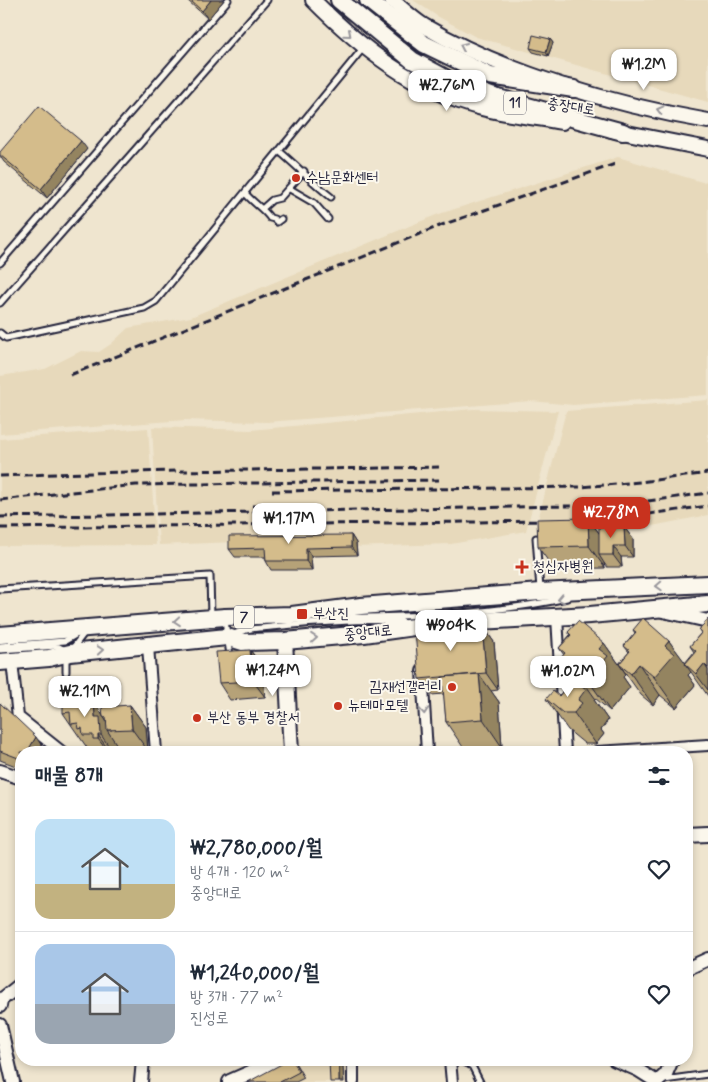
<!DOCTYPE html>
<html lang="ko">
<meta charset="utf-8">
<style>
:root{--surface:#fff;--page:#f2f2f3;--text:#1f2937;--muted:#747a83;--line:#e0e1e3;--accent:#c8321e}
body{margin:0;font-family:Mynerve,"Poor Story",sans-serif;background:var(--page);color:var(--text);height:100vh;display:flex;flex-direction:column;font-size:19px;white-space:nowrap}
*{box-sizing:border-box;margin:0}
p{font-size:16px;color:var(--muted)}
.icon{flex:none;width:28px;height:28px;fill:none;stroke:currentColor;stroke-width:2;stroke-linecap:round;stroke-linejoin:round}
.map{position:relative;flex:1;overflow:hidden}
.drawer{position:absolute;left:15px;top:746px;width:678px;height:320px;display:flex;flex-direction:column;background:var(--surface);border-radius:20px;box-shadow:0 2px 8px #0003}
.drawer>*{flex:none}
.price{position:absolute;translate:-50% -42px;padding:0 11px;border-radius:10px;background:#fff;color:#222;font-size:16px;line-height:32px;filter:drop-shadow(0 1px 2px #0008)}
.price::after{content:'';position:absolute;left:50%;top:30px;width:15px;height:11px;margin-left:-8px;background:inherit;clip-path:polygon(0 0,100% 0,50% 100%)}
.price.active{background:var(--accent);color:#fff}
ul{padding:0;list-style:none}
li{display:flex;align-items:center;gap:15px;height:125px;padding:0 20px}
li+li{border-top:1px solid var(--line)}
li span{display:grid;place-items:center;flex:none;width:140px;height:100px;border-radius:15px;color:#555}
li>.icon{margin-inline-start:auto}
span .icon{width:60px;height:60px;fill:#fffc;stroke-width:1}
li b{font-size:21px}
h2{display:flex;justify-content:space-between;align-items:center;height:60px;padding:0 20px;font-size:21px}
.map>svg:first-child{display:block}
.built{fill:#e7d9bb}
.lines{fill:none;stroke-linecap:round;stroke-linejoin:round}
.service-casing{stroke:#22223b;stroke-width:9}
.minor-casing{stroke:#22223b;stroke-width:14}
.tertiary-casing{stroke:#22223b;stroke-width:16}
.secondary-casing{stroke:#22223b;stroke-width:18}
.primary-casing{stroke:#22223b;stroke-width:20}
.trunk-casing{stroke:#22223b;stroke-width:20}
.service{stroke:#fbf7ec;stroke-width:5}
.minor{stroke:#fbf7ec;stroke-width:10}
.tertiary{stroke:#fbf7ec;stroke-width:12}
.secondary{stroke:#fbf7ec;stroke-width:14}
.primary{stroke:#fbf7ec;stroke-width:16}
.trunk{stroke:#fbf7ec;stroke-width:16}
.rail{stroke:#22223b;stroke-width:3;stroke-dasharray:8 4;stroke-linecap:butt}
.wall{fill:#b6a278;stroke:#22223b}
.shaded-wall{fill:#948461;stroke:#22223b}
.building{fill:#d4bc8b;stroke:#22223b}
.oneway{stroke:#99979c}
.poi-dot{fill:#c8321e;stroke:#fbf7ec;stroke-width:2}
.labels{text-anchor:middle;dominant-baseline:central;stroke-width:4;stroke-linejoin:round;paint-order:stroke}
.shield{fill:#fbf7ec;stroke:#636270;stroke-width:1}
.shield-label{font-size:14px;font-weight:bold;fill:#22223b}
.street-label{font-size:15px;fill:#22223b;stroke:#fbf7ec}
.poi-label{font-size:15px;fill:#22223b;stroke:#fbf7ec;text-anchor:start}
</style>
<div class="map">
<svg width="708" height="1082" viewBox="0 0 708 1082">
<rect width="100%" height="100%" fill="#efe5cf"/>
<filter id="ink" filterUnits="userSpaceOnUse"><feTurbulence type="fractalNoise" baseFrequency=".02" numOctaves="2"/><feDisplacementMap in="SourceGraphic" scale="10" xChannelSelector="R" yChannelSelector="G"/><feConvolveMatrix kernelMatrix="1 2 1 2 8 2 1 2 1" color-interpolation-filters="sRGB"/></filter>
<g filter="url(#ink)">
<path class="built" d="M413 0H708V102L476 37 437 16Z
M618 157 702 182 708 181V395L573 405 531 401 267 422 185 420 0 434V376L45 369 81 351 99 352 111 344 128 328 191 317 436 215Z
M708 400V515L606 535 536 528 566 411Z
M473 409 558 411 526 531 451 544 350 547 235 542 159 545 152 427 251 430Z
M148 428 156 545 0 546V439Z
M297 1060H347V1082H255Z"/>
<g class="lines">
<g class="service-casing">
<path id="service" d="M279 151C297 166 312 182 331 197
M290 189 314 203 328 219
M245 193C253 203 263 208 270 218L274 219 277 222 281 219
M263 208 272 200 280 198 304 171
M0 263 228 0
M0 303 267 0
M0 333 6 338 144 308 156 301 364 47
M536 538 540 589
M0 589 210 576 211 616
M329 618C409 616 489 615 567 598
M225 620 230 656
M234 634C249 627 266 628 283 626 322 622 362 619 402 621
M0 646 65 641 77 634
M72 649 85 632
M0 650 57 646 63 649
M66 672V659
M461 1060 472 1066 480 1082
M664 1080 708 1074"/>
</g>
<g class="minor-casing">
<path id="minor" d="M557 617 565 752
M148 646 156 752
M12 661 18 717 62 752
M422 671 427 752
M597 752 708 745
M353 1060V1082
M450 1060 452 1082"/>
</g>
<g class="tertiary-casing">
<path id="tertiary" d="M663 611 708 621
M0 771 21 778
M686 969 708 959
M0 1006 1 1000 21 984
M0 1025 13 1082
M615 1060 638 1070 657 1082
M141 1082 143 1060
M657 1082 666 1074 672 1060"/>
</g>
<g class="secondary-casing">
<path id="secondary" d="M313 0C361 48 415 91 482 108 508 115 535 117 562 122
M392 0C402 9 413 19 424 26 506 74 615 105 708 121
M612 130 708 149
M285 641 291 752
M686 835 708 834
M230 1082 280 1060"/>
</g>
<g class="primary-casing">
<path id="primary" d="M0 635 225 617 292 615 361 606 540 592 708 584
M0 662 49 658 70 653 227 637 243 642 285 641 364 634 442 623 590 615 708 604"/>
</g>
<g class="trunk-casing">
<path id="trunk" d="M339 0 412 60 451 81 491 96 623 132
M368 0 424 44 490 76 574 89"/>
</g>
<use href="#service" class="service"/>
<use href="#minor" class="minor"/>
<use href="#tertiary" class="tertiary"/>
<use href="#secondary" class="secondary"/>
<use href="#primary" class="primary"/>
<use href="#trunk" class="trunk"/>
<path class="rail" d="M70 375 442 225 618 163
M0 476C146 470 293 470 439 467
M272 491 581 487 640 482 708 473
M0 500 136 485 439 480
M252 506H287
M0 517 618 505 708 493
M576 521 612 519 708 506
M0 528 551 521"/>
</g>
<path class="wall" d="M187 0H224L208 19Z
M550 39 553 43 548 56 533 52 530 48Z
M87 149 47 198 4 162 0 156V155Z
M588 518 599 533 624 527 633 539V557H621L622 567H607L604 563 605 568 554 569 538 547Z
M351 535 356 543 357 555 311 556 312 570H271L266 561 265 557H235L229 549Z
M708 619V696L691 672 688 675 695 685 676 708 660 695 653 705 641 695 619 664 629 652 624 646 635 633 633 630 669 641 685 663 694 652 690 646 701 633 699 630Z
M482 625 494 642 498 690 491 691 499 702 502 747 465 750 446 722 444 694 431 695 419 679Z
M568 632 604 643 626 674 623 677 630 687 610 711 595 698 594 700 608 720 601 730 604 734 596 744H585L568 730 546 699 559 696 567 685 554 666 564 655 559 648 570 635Z
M250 650 262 666 265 697 230 700 219 683Z
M94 702 103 716 130 705 146 727 148 751 123 752 119 748 120 752H95L94 751 90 752 63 713Z
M0 703 44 749 42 752H21V768L0 760Z
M296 1064 304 1078 296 1082H248Z"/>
<path class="shaded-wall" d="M211 0H224L208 19 202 11Z
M550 39 553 43 548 56 546 52Z
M81 141 87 149 47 198 41 189Z
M588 518 604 540 599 555 604 563 605 568 589 546Z
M624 527 633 539V557L625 546Z
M351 535 356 543 357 555 351 547Z
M613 546 621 557 622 567 613 555Z
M306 548 311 556 312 570 306 561Z
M482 625 494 642 498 690 486 673Z
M669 641 687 665 685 664 691 672 688 675 695 685 676 708 654 677 665 646Z
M604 643 626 674 623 677 630 687 610 711 588 680 599 649Z
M250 650 262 666 265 697 253 681Z
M639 664 660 695 653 705 631 674Z
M704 664 708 670V690L696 674Z
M573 667 595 698 594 700 608 720 601 730 604 734 596 744 574 713 578 700 580 697 565 676Z
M479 674 499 702 502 747 483 719Z
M94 702 112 730H107L119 748 120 752H113L101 735 95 717Z
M130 705 146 727 148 751 132 729Z
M98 735 110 752H108L98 739Z
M36 737 44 749 42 752H27Z
M339 1060 343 1066 344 1082H339Z"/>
<path class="building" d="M190 0H211L202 11Z
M533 35 550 39 546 52 530 48Z
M39 106 81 141 41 189 0 155V152Z
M588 518 589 546 538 547 537 519Z
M599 527H624L625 546H613V555H599Z
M351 535V547L306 548V561H266L265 548 229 549V536Z
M643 618 669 641 665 646 674 654 654 677 639 664 631 674 619 664 630 651 624 646 636 632 633 630Z
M708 619V668L704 664 696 674 685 664 696 651 690 646 702 632 699 630Z
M578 621 604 643 599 649 608 656 588 680 573 667 565 676 554 666 565 653 559 648 571 635 568 632Z
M482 625 486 673 419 679 415 631Z
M250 650 253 681 219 683 216 652Z
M479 674 483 719 446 722 442 677Z
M573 679 586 689 578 700 582 703 574 713H563L546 699 553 691 559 696Z
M94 702 95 717H100L101 735H98V739H93V735H83L82 728 79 729 78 723 71 724 70 712 63 713V704Z
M0 703 36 737 27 752H21V759L0 751Z
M130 705 132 729 107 730 106 717H103L102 707Z
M289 1060H293L299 1072 280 1082H248Z
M329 1060H339V1082H330Z"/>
<defs><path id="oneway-chevron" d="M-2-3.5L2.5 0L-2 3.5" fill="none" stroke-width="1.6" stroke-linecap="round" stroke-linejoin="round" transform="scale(1.25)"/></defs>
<g class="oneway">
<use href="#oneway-chevron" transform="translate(348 34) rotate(41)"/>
<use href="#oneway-chevron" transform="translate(463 46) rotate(-155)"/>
<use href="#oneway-chevron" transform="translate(660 110) rotate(-166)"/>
<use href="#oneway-chevron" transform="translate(659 586) rotate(177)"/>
<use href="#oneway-chevron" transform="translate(561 599) rotate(168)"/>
<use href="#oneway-chevron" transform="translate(177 621) rotate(175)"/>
<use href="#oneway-chevron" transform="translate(314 638) rotate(-5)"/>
<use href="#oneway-chevron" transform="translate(100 650) rotate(-5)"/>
<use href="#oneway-chevron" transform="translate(424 711) rotate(86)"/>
</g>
</g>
<g class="poi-dot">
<circle cx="296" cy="178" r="5"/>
<path d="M519.5 559.5h5v5h5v5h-5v5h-5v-5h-5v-5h5z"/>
<rect x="296" y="608" width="12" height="12" rx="2.5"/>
<circle cx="452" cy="687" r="5"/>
<circle cx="338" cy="706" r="5"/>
<circle cx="197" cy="718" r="5"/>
</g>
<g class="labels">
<g class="shield">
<rect x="504" y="91.5" width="22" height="23" rx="4"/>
<rect x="234" y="605.5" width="20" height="23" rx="4"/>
</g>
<g class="shield-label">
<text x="515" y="103">11</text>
<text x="244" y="617">7</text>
</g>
<g class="street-label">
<text transform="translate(571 107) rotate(9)">충장대로</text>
<text transform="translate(368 633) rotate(-6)">중앙대로</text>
</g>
<g class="poi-label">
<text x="306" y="178">수남문화센터</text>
<text x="533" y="567">청십자병원</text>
<text x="313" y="614">부산진</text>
<text x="442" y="687" text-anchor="end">김재선갤러리</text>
<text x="348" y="706">뉴테마모텔</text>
<text x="207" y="718">부산 동부 경찰서</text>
</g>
</g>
</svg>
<b class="price" style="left:644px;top:91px">₩1.2M</b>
<b class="price" style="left:447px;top:112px">₩2.76M</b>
<b class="price active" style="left:611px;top:539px">₩2.78M</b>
<b class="price" style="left:289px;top:545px">₩1.17M</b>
<b class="price" style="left:451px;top:652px">₩904K</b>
<b class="price" style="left:273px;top:697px">₩1.24M</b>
<b class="price" style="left:568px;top:698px">₩1.02M</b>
<b class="price" style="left:85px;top:718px">₩2.11M</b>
<section class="drawer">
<h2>매물 8개<svg class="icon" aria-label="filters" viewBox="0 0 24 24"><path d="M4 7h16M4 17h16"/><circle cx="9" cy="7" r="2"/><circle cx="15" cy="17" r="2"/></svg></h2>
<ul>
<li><span style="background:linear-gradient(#bfe0f5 65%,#c2b280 0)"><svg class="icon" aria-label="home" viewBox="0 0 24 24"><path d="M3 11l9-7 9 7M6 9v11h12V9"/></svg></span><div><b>₩2,780,000/월</b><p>방 4개 · 120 m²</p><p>중앙대로</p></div><svg class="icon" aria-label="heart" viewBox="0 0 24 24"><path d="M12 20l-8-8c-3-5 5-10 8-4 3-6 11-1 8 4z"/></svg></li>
<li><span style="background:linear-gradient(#a9c7e8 60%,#9aa5b1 0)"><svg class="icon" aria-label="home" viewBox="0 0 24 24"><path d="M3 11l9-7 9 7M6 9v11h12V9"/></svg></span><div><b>₩1,240,000/월</b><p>방 3개 · 77 m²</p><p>진성로</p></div><svg class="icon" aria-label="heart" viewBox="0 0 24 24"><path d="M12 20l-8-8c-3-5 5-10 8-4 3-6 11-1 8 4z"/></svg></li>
</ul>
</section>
</div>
